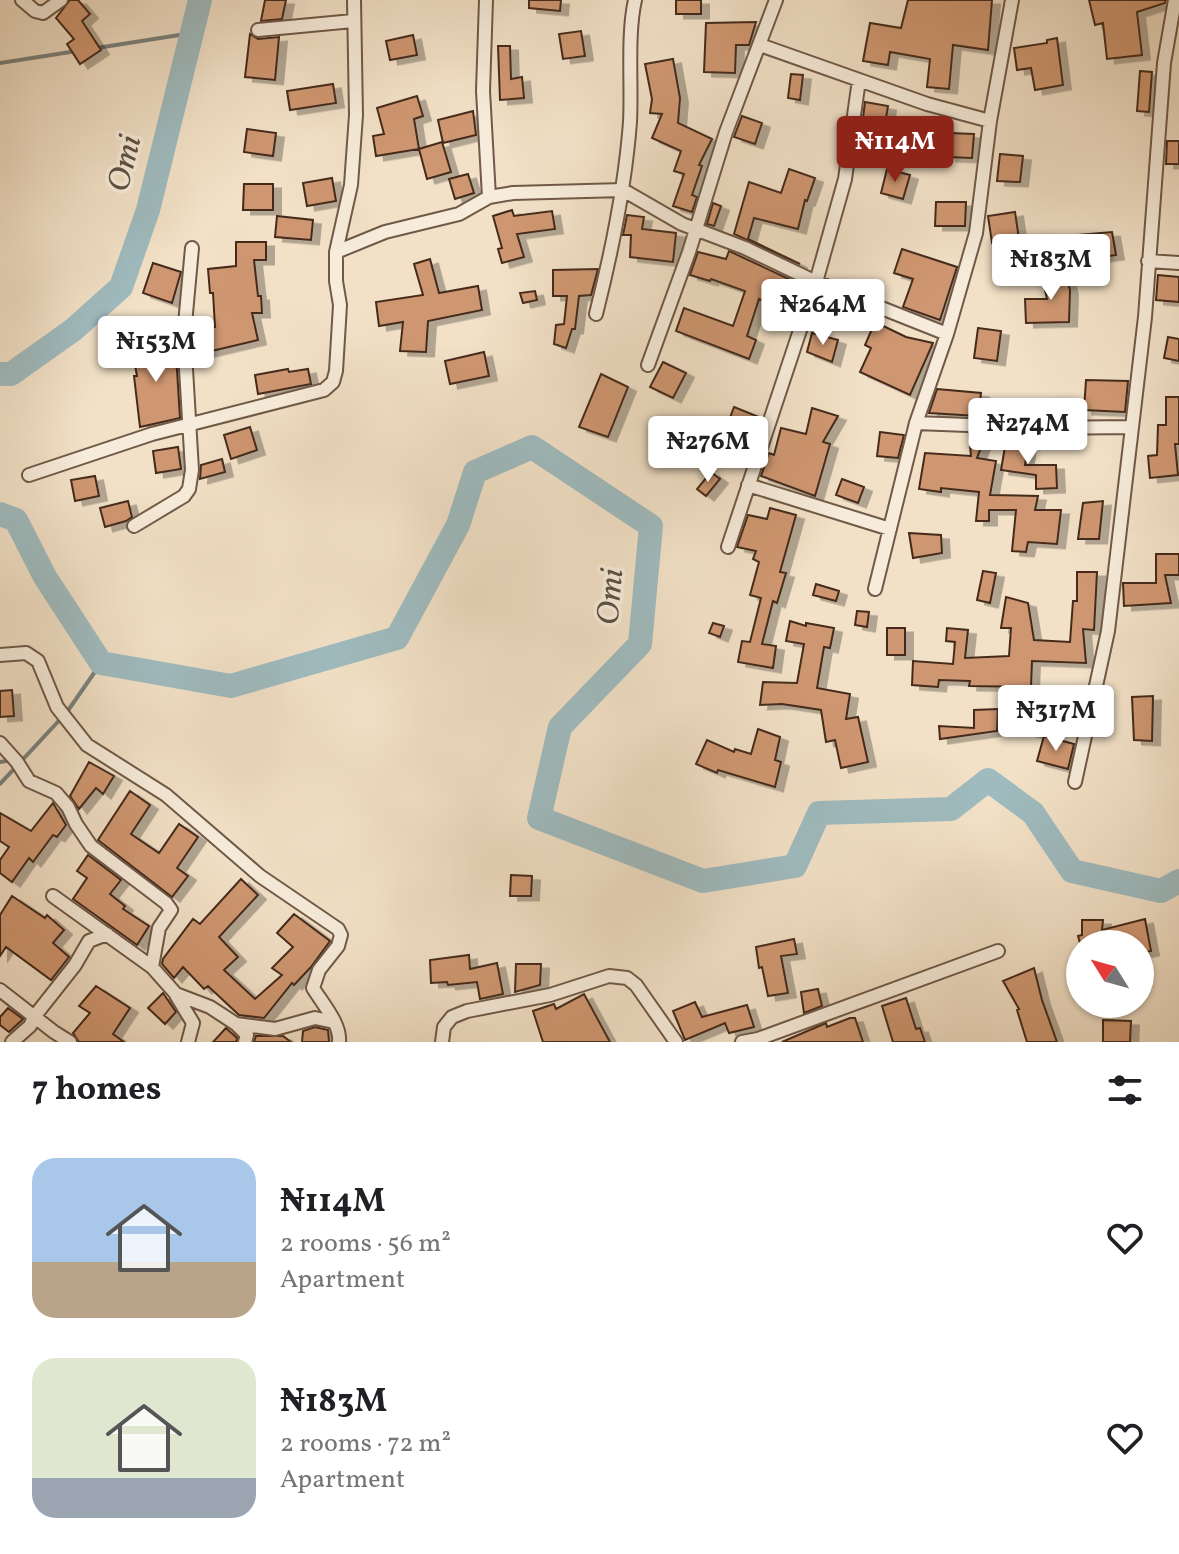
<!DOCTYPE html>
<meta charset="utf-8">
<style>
:root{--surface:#fff;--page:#f6f6f6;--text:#202124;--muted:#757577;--accent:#8f2418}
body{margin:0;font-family:Vollkorn,serif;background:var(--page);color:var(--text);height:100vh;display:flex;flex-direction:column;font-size:30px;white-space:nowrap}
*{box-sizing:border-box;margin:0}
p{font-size:26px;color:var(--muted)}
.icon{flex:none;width:44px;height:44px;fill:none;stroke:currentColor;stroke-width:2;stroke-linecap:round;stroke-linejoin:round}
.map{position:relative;height:1042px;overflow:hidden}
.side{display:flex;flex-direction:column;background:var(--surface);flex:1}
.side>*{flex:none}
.needle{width:52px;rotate:307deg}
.fabs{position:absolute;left:1066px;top:930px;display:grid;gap:16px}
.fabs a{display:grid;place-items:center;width:88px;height:88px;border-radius:50%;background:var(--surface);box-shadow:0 2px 6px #0004;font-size:40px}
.price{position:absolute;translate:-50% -68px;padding:0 18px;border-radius:8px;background:#fff;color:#222;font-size:26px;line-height:52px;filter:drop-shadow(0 2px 4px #0008)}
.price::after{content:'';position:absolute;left:50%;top:48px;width:24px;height:18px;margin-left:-12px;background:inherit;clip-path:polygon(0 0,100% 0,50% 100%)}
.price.current{background:var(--accent);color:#fff}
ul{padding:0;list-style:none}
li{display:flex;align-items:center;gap:24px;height:200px;padding:0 32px}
li span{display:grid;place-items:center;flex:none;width:224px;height:160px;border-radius:24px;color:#555}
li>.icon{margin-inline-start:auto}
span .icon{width:96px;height:96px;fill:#fffc;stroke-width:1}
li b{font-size:34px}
h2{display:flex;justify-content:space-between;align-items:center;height:96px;padding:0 32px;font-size:34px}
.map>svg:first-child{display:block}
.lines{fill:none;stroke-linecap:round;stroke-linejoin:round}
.stream{stroke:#7b827e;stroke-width:4}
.river{stroke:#9fbbbf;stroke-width:24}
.building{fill:#cf9771;stroke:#442c1c;stroke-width:2;filter:url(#shadow)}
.street-casing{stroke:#705947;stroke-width:16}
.street{stroke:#f7ecdb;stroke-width:12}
.labels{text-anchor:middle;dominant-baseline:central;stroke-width:7;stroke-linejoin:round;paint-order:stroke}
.water-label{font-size:32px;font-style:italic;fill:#5b5045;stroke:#f7ecdb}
</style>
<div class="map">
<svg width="1179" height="1042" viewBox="0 0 1179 1042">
<defs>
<filter id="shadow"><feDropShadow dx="8" dy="4.5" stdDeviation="0" flood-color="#0004"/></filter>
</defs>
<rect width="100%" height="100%" fill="#f2e1c7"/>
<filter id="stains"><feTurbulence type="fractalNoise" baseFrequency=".0025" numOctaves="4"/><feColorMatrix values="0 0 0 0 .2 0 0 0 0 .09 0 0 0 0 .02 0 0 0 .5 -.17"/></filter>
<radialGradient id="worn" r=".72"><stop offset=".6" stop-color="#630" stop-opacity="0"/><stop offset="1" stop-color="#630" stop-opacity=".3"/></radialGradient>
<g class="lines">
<path class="stream" d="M97 48 192 33
M0 63 77 51
M0 762 13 760
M0 784 67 712 101 663"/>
<path class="river" d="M0 374H11L73 330 121 287 148 210 200 0
M0 514 16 520 45 577 101 663 231 686 397 638 458 525 475 472 532 447 651 526 640 644 560 727 539 818 703 881 795 866 819 813 951 809 988 780 1033 813 1072 871 1161 891 1179 881"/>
</g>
<path class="building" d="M70 0H78L90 14 82 21 101 50 80 64 67 44 74 39 56 18Z
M265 0H286L282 19 261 21Z
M529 0H561L560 11 529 8Z
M676 0H701V14H676Z
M908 0H992L988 50 953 45 949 89 927 87 930 59 890 52 888 65 863 61 870 23 901 28Z
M1089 0H1166L1165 3 1137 12 1142 55 1107 59 1103 23 1095 25Z
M756 22 749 45H736L735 73 704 72 706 23Z
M581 31 585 56 563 59 559 34Z
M250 34 258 39 279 37 275 80 245 77Z
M413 35 417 55 390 60 386 41Z
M1057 38 1063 85 1035 90 1031 68 1017 70 1014 48 1047 43V40Z
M498 46H510L511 79 522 77 524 98 500 100Z
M673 59 680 98 678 123 712 139 699 165 702 166 692 195 697 197 692 212 673 206 684 174 674 171 681 151 652 138 662 114 650 113 652 99 645 64Z
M1140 71 1152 72 1149 112 1137 111Z
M791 74 803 75 800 100 788 98Z
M333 84 336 103 290 110 287 91Z
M417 96 423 116 414 119 419 149 376 156 373 136 384 134 377 108Z
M865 102 888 106 884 130 862 126Z
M473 111 476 135 443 143 438 120Z
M742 116 762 123 755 144 734 137Z
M247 129 276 133 273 156 244 152Z
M950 133 974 134 972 158 948 157Z
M1167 141H1179V164H1166Z
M442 142 451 172 427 179 419 149Z
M1000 154 1023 156 1020 182 997 181Z
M789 169 815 178 807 201 805 200 798 229 754 218 748 239 800 264 734 234 749 182 781 193Z
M887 169 910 175 903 199 881 193Z
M468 174 474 193 455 199 449 179Z
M332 178 336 201 307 206 303 183Z
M244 184H273V210H243Z
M936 202H966L965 226H935Z
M713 203 721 206 714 226 707 224Z
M512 210 514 216 552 211 555 229 517 234 524 257 502 263 498 249 502 248 493 216Z
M1015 212 1019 239 992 243 988 216Z
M627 215 644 217 642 229 676 233 673 262 630 257 631 235H623Z
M277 216 313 220 311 240 275 237Z
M1112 232 1116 255 1083 260 1079 235Z
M236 242H266V260H254L258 296H261L262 313H252L258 340 199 354 195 332 215 327 213 293H210L208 269 236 266Z
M902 249 957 267 940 320 903 307 913 279 894 273Z
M729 251 793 281 781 308 759 299 747 336 756 340 749 359 676 331 684 308 733 326 745 291 711 279 710 281 690 275 698 252 726 259Z
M430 259 439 293 478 286 482 310 428 321 426 352 400 351 403 322 379 326 376 302 423 295 414 264Z
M153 263 181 272 172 303 143 293Z
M598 269 591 295 579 296 575 329H572L566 348 554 344 556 325 564 324 567 296H553V270Z
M1066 274 1070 290 1069 322 1026 323 1025 299H1047L1042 276Z
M1158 275 1179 277V302L1156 300Z
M535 291 537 300 523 303 520 293Z
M875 322 906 337 933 343 910 395 860 372 871 348 865 345Z
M978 328 1001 331 997 361 974 358Z
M812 333 838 340 832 362 807 352Z
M1168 337 1179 339V361L1164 358Z
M171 342 177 370 180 418 140 427 134 376H137L132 349Z
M484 352 489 376 450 384 445 361Z
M663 362 686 373 673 398 650 387Z
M288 369 289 372 308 369 311 384 258 394 255 375Z
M601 374 628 387 608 437 579 427Z
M1086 380 1128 381 1125 412 1084 410Z
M937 389 981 393 978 416 929 413Z
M1166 397H1179V444H1175L1178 475 1150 478 1148 456 1157 455 1158 425H1166Z
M734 407 759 417 751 436 727 426Z
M812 408 838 416 823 442 830 444 815 496 761 476 769 453 774 455 781 428 806 434Z
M250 427 257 450 231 459 224 435Z
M880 432 904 435 898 458 877 456Z
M969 434 986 435 977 458 996 461 990 495 1038 496 1035 510H1061L1057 544 1028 542 1026 552 1012 551 1016 510H989V521H976L979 492 941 488V492L919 489 925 453 971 456Z
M1006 441 1028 445 1025 465H1056L1057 488 1036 489V475L1001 470Z
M178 447 181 469 156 473 153 451Z
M222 459 225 472 200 479 201 465Z
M711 472 720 479 706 496 697 489Z
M95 476 99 496 75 501 71 480Z
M842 479 864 487 858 503 836 495Z
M128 501 132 517 126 521 105 527 100 508Z
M1103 501 1099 539H1078L1083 503Z
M770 508 796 515 780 572 786 573 777 603 773 601 762 644 776 646 773 668 738 662 742 641 750 642 761 598 750 595 759 562 753 559 756 551 737 547 748 515 767 519Z
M909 533 941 535 942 553 913 558Z
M1156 554H1179V575H1165L1171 603 1124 606 1123 583H1156Z
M983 571 996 573 990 603 977 600Z
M1077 572H1097L1094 630 1083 629 1086 663 1032 661 1031 687 969 686 970 681 939 680 938 687 912 685 913 661 953 664 955 642 946 641 947 628 968 630 965 658 1009 656 1011 628H1001L1006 597 1028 603 1034 640 1070 642 1073 601H1077Z
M816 584 839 591 836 601 813 595Z
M857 611 869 612 867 627 855 625Z
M790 621 806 626V623L834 628 830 648 824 647 817 688 850 694 846 719 858 717 868 762 841 768 835 740 826 742 821 710 782 704 760 705 763 682 797 683 804 644 786 641Z
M713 623 724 626 720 637 709 633Z
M887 628H905V655H887Z
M12 690 14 716 0 717V691Z
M1153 696 1152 741 1134 740 1132 697Z
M998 709 997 731 940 739 939 726 974 728V710Z
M1030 721 1051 723 1049 736 1028 732Z
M758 729 780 737 775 760 781 762 775 787 718 770 717 773 696 764 707 740 734 752 735 749 751 754Z
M1044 736 1074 744 1068 769 1037 761Z
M89 762 114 776 103 794 96 788 79 809 70 796Z
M130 791 150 805 131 834 159 853 179 824 198 837 177 868 188 876 172 897 98 840Z
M53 803 66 825 57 837 53 835 33 862 29 858 12 882 0 873V860L9 847 0 841V813L31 831Z
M88 855 121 880 110 894 125 906 123 909 149 926 137 945 73 899 87 878 77 871Z
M511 875 532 876 531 896H510Z
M241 879 258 895 219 937 238 957 224 970 255 999 282 975 272 968 293 947 277 933 294 914 330 941 311 967 294 985 292 983 264 1018 239 1015 208 986 204 989 183 967 174 978 162 964 163 959 193 919 200 924Z
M12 896 45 918 47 915 64 930 53 943 69 957 51 980 6 947 0 956V915Z
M1145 919 1151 951 1140 953V944H1128L1126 936 1080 943 1078 936 1082 935V920H1103L1102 930Z
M794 939 797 954 781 956 788 993 768 996 762 967 759 968 756 947Z
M469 955 470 969 497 963 503 994 480 999 477 982 448 985 447 982 431 983 430 960Z
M516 964H541L540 985 515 992Z
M1034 968 1042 1000 1057 1042H1027L1017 1010 1019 1009 1003 981Z
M96 986 130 1008 113 1034 124 1042H79L73 1033 90 1013 79 1006Z
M818 989 822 1006 804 1013 801 992Z
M163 993 176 1012 165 1024 148 1008Z
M584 994 610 1042H543L533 1011 554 1004 556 1009Z
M906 998 916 1029 920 1028 925 1042H893L882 1006Z
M695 1002 702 1017 747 1005 754 1027 729 1033 725 1023 685 1040 673 1011Z
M8 1008 23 1019 9 1032 0 1025V1017Z
M850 1018H855L863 1042H782L826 1023 827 1027Z
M1103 1020 1131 1021 1130 1042H1103Z
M315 1027 328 1030 329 1042H302L303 1031Z
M226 1028 237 1038 236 1042H213Z
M256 1036H283L291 1042H254Z"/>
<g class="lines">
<g class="street-casing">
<path id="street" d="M22 0 35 11 43 13 61 0
M486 0 483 91 489 197
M258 30 353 21
M760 45 927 104 990 121
M336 252 351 185 356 115 354 0
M1148 261 1179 263
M596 314C612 251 625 188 630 122 632 85 627 35 635 0
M648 365 689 252 726 132 776 0
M916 423 1040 428 1131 427
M29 475 152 434 324 390 333 382 336 371 340 305 336 281V252L385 232 459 214 489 197 513 193 623 190 682 224 745 248 816 282 845 179 859 80
M748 485 890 529
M134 526 184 496 189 489 192 470 184 335 192 248
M728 547 816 282 947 334
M875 589 916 423 947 334 976 233 990 121 1012 0
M0 655 26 653 38 661 57 707 87 745 166 795 260 876 338 929 341 935 338 946 319 970 313 988C322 1003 341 1024 339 1042
M0 743 17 762 29 781 56 793 68 807 76 824 91 846 166 903 171 910 159 928 152 967
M1075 782 1108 631 1145 317 1164 63 1175 0
M53 896 152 967 176 994 210 1007 236 1024 247 1035 245 1042
M0 990 54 1032 70 1042
M176 995 193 1023 188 1042
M236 1024 275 1029 315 1018 334 1022
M12 1042 30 1026 34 1017 75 965 89 941 107 934
M442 1042 444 1027 452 1017 467 1011 550 995 609 976 627 978 636 985 676 1042
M742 1042 758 1039 998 951"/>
</g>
<use href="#street" class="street"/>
</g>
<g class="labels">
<g class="water-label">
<text transform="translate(126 164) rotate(-76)">Omi</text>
<text transform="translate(612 597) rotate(-85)">Omi</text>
</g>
</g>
<rect width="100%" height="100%" filter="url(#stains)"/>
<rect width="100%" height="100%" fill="url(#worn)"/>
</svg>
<div class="fabs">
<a><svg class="needle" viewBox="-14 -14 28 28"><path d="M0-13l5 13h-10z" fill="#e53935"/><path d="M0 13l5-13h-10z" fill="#757577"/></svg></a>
</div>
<b class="price current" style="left:895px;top:184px">₦114M</b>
<b class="price" style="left:1051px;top:302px">₦183M</b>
<b class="price" style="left:823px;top:347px">₦264M</b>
<b class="price" style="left:156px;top:384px">₦153M</b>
<b class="price" style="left:1028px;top:466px">₦274M</b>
<b class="price" style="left:708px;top:484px">₦276M</b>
<b class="price" style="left:1056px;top:753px">₦317M</b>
</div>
<section class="side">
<h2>7 homes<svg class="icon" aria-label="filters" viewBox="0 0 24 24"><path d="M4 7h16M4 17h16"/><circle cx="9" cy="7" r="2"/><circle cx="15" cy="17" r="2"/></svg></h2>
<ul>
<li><span style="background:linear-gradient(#a9c7e8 65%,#b9a48a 0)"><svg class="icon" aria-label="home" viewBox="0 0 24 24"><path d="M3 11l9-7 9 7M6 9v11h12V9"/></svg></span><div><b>₦114M</b><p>2 rooms · 56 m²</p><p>Apartment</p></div><svg class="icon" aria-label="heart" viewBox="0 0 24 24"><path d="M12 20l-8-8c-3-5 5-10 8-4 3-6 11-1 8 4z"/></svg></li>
<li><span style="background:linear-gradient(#dfe7d0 75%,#9aa5b1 0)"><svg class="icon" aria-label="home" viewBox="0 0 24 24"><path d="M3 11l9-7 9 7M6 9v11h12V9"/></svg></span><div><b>₦183M</b><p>2 rooms · 72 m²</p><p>Apartment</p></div><svg class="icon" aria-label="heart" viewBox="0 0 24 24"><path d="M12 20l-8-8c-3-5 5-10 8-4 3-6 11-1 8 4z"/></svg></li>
</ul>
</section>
